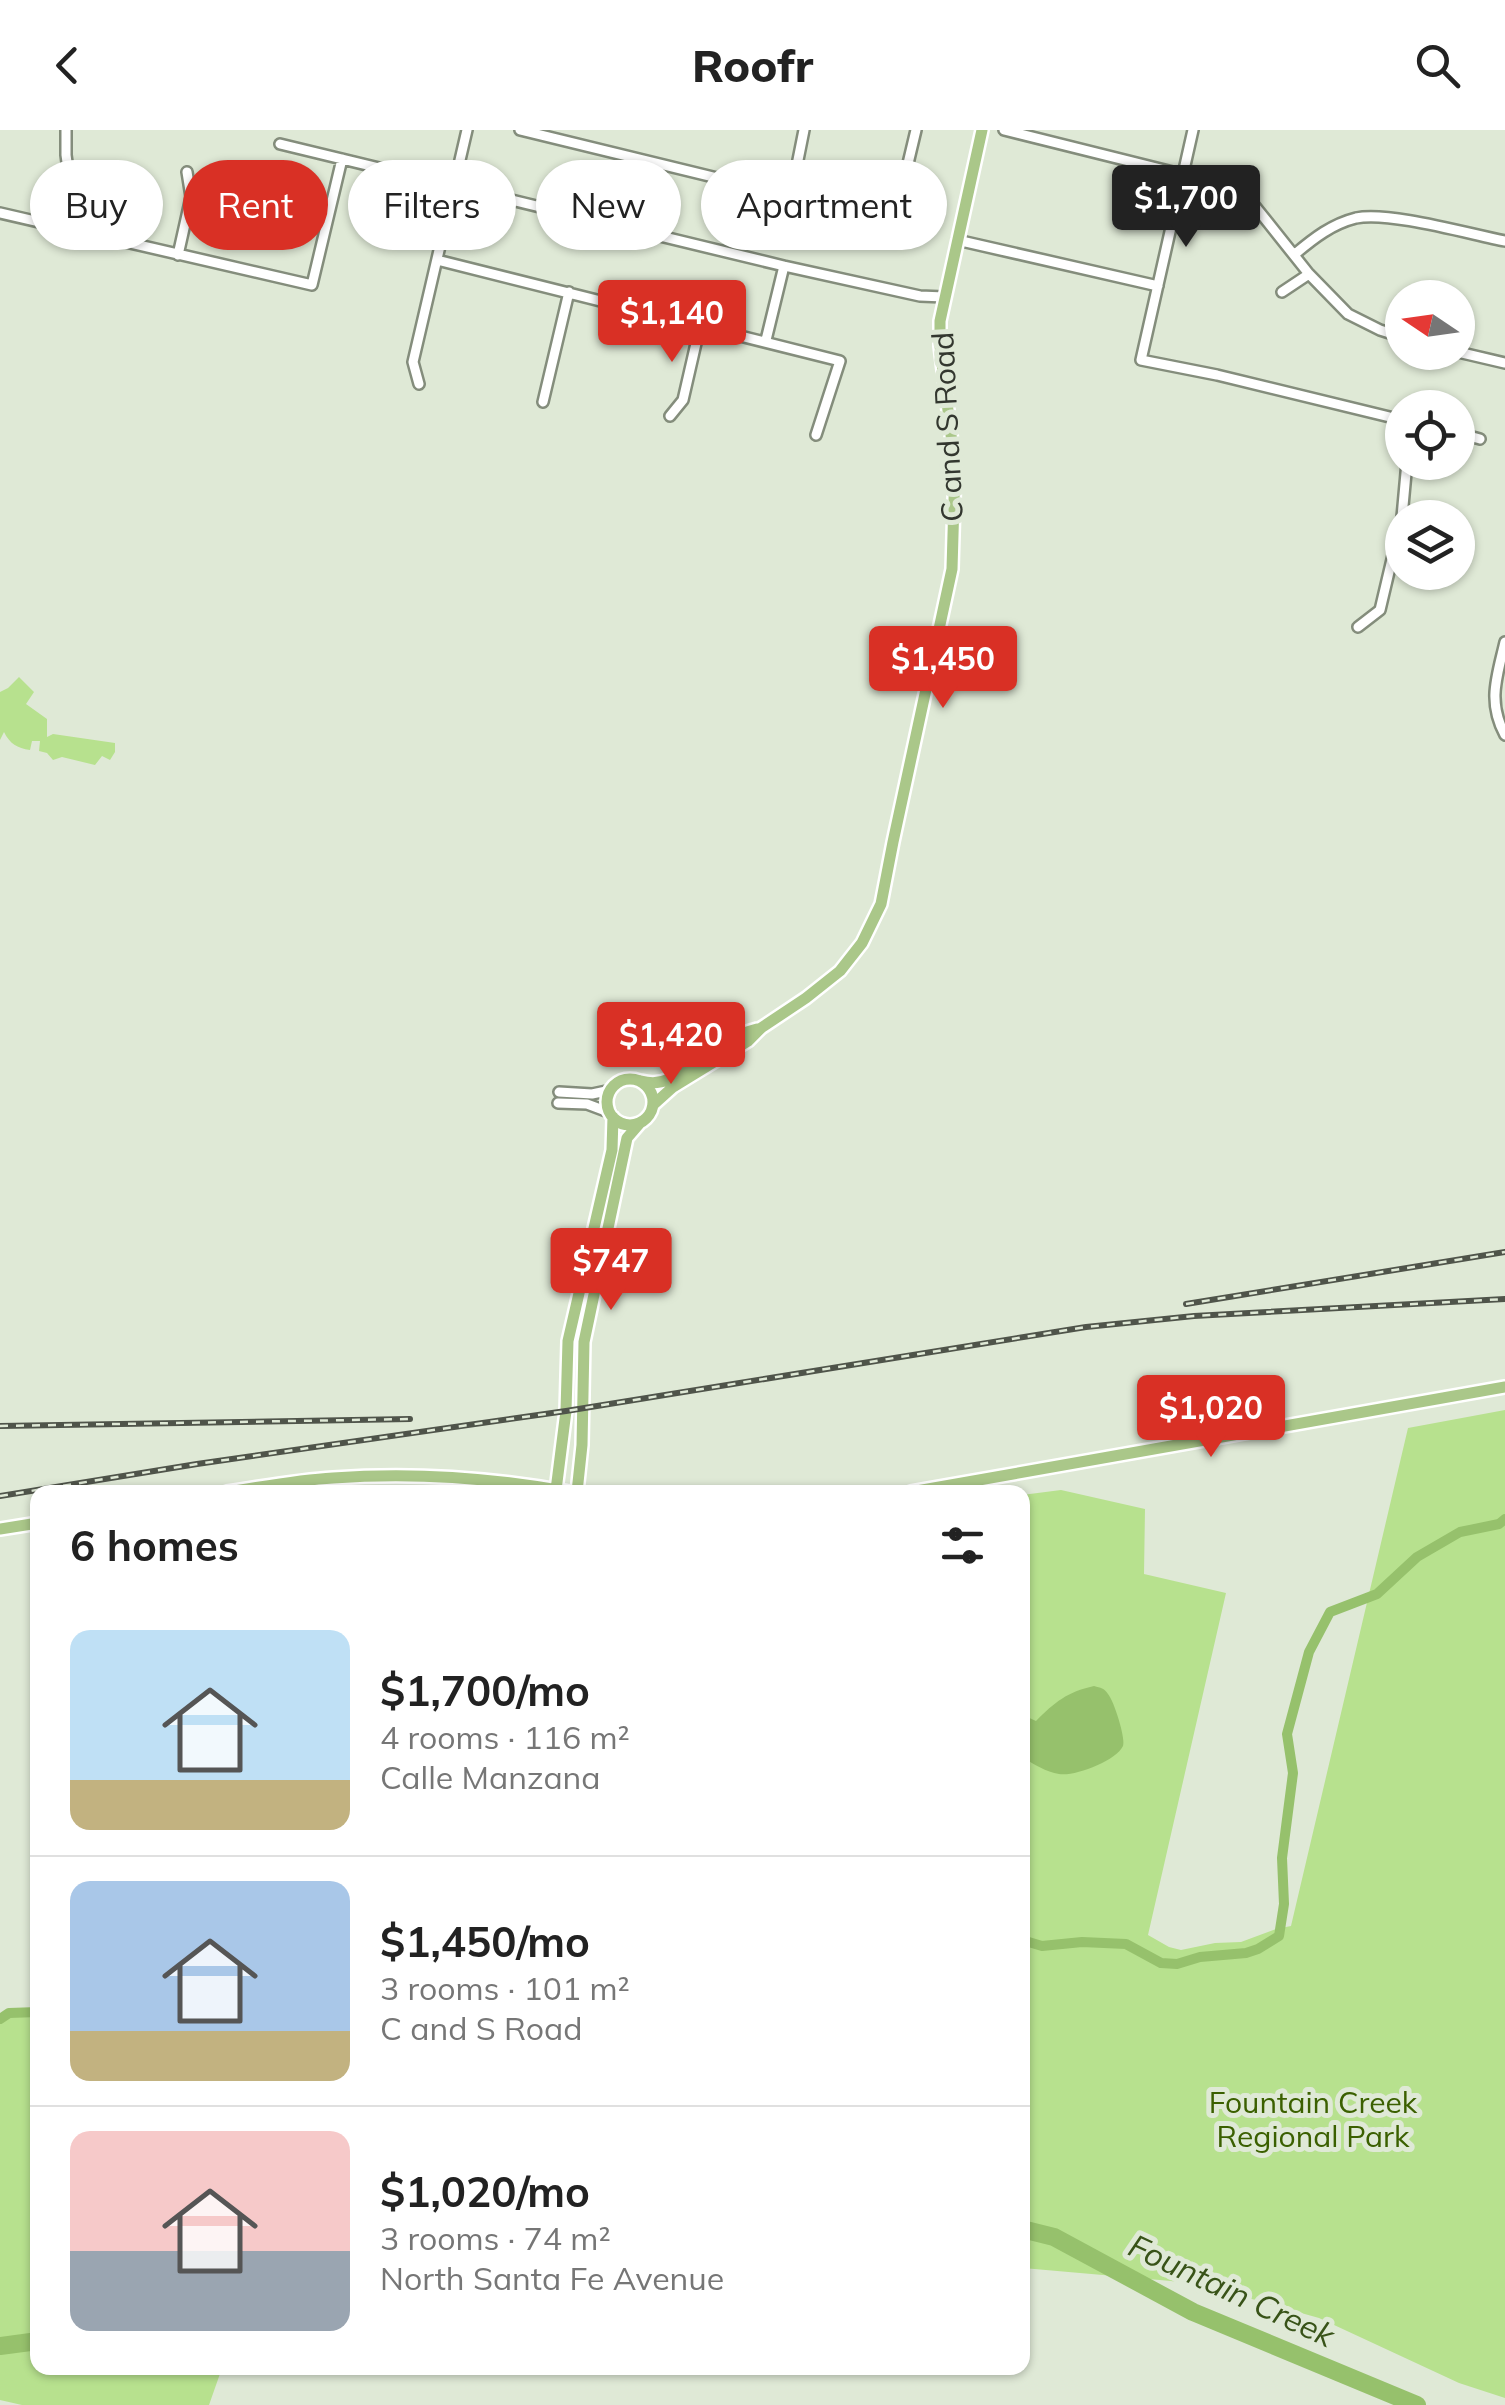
<!DOCTYPE html>
<meta charset="utf-8">
<style>
:root{--surface:#fff;--page:#f6f6f6;--text:#222;--muted:#767676;--line:#e0e0e0;--accent:#d93025}
body{margin:0;font-family:Mulish,sans-serif;background:var(--page);color:var(--text);height:100vh;display:flex;flex-direction:column;font-size:38px;white-space:nowrap}
*{box-sizing:border-box;margin:0}
p{font-size:32px;color:var(--muted)}
.icon{flex:none;width:55px;height:55px;fill:none;stroke:currentColor;stroke-width:2;stroke-linecap:round;stroke-linejoin:round}
.map{position:relative;flex:1;overflow:hidden}
.side{position:absolute;left:30px;top:1355px;width:1000px;height:890px;display:flex;flex-direction:column;background:var(--surface);border-radius:20px;box-shadow:0 2px 8px #0004}
.side>*{flex:none}
.banner{position:absolute;left:30px;top:30px;width:1000px;height:90px;display:flex;gap:20px}
.needle{width:65px;rotate:283deg}
.fabs{position:absolute;left:1385px;top:150px;display:grid;gap:20px}
.fabs a{display:grid;place-items:center;width:90px;height:90px;border-radius:50%;background:var(--surface);box-shadow:0 2px 8px #0004;font-size:50px}
.price{position:absolute;translate:-50% -85px;padding:0 22px;border-radius:10px;background:var(--accent);color:#fff;font-size:32px;line-height:65px;filter:drop-shadow(0 2px 5px #0008)}
.price::after{content:'';position:absolute;left:50%;top:60px;width:30px;height:22px;margin-left:-15px;background:inherit;clip-path:polygon(0 0,100% 0,50% 100%)}
.price.current{background:#222;color:#fff}
ul{padding:0;list-style:none}
li{display:flex;align-items:center;gap:30px;height:250px;padding:0 40px}
li+li{border-top:2px solid var(--line)}
li span{display:grid;place-items:center;flex:none;width:280px;height:200px;border-radius:20px;color:#555}
li>.icon{margin-inline-start:auto}
span .icon{width:120px;height:120px;fill:#fffc;stroke-width:1}
li b{font-size:42px}
h2{display:flex;justify-content:space-between;align-items:center;height:120px;padding:0 40px;font-size:42px}
.tag{padding:0 35px;border-radius:45px;background:var(--surface);box-shadow:0 2px 8px #0004;font-size:35px;line-height:90px}
.tag.current{background:var(--accent);color:#fff}
header{display:flex;justify-content:space-between;align-items:center;height:130px;padding:0 40px;background:var(--surface);font-size:45px;font-weight:800}
.map>svg:first-child{display:block}
.green{fill:#b7e18e}
.water{fill:#96c16c}
.lines{fill:none;stroke-linecap:round;stroke-linejoin:round}
.canal{stroke:#96c16c;stroke-width:10}
.river{stroke:#96c16c;stroke-width:18}
.minor-casing{stroke:#848d7c;stroke-width:14}
.major-casing{stroke:#fff;stroke-width:16}
.minor{stroke:#fff;stroke-width:9}
.major{stroke:#aac789;stroke-width:11}
.rail-casing{stroke:#4f544a;stroke-width:6}
.rail{stroke:#dfe9d6;stroke-width:2.5;stroke-dasharray:8;stroke-linecap:butt}
.labels{text-anchor:middle;dominant-baseline:central;stroke-width:10;stroke-linejoin:round;paint-order:stroke}
.street-label{font-size:30px;fill:#33372f;stroke:#dfe9d6}
.park-label{font-size:30px;fill:#3b6000;stroke:#dfe9d6}
.water-label{font-size:32px;font-style:italic;fill:#385318;stroke:#dfe9d6}
</style>
<header><svg class="icon" aria-label="back" viewBox="0 0 24 24"><path d="M15 5l-7 7 7 7"/></svg>Roofr<svg class="icon" aria-label="search" viewBox="0 0 24 24"><circle cx="10" cy="10" r="6"/><path d="M15 15l6 6"/></svg></header>
<div class="map">
<svg width="1505" height="2275" viewBox="0 0 1505 2275">
<rect width="100%" height="100%" fill="#dfe9d6"/>
<path class="green" d="M19 547 34 562 26 574 47 589V607L53 604 115 613V622L110 630 102 626 95 635 62 627 53 630 47 623 39 621 40 611H32L30 620C17 618 10 614 4 602L0 610V562L8 558Z
M1505 1280V2268L1459 2253 1319 2188 1220 2160 1171 2151 1023 2138 1022 1365 1061 1360 1145 1379 1144 1444 1226 1463 1148 1805 1169 1817 1181 1820 1215 1813 1241 1812 1276 1799 1291 1796 1408 1298Z
M15 1878H37L38 2238H222L209 2275H22L0 2270V1885Z"/>
<path class="water" d="M1094 1556C1101 1558 1104 1558 1108 1564 1114 1571 1126 1609 1123 1616 1116 1631 1074 1647 1059 1644 1046 1642 1034 1634 1023 1628V1585L1036 1591C1055 1572 1067 1562 1094 1556Z"/>
<g class="lines">
<path class="canal" d="M1022 1810 1042 1816 1082 1812 1126 1814 1161 1833 1177 1834 1200 1827 1246 1823 1258 1819 1279 1806 1284 1774 1282 1728 1293 1643 1287 1604 1309 1522 1330 1482 1377 1464 1417 1427 1460 1402 1499 1394 1505 1389
M0 1889 9 1883 38 1882"/>
<path class="river" d="M1022 2099 1054 2107 1193 2182 1417 2275
M0 2216 38 2211"/>
<g class="minor-casing">
<path id="minor" d="M520 0 890 90 900 67 916 0
M1004 0 1221 54 1254 75 1309 144 1348 184 1380 200 1402 207
M1193 0 1141 230 1217 245 1402 290
M280 14 784 136 920 166 944 167
M791 65 804 0
M0 83 312 155 342 29
M65 99 71 61 66 25V0
M957 110 1158 156
M1295 124C1314 108 1332 94 1356 88 1389 81 1469 104 1505 111
M178 125 191 67 187 42
M437 130 840 231 816 305
M1282 162 1309 144
M766 210 784 136
M1458 222 1505 233
M419 254 413 232 467 0
M543 272 569 162
M670 286 683 270 700 196
M1458 303 1480 309
M1358 497 1380 480 1402 387 1407 332
M1505 512C1497 547 1487 571 1505 605
M559 962 592 964 611 960
M558 973 587 974 611 983"/>
</g>
<g class="major-casing">
<path id="major" d="M607 972a23 23 0 1 1 46 0a23 23 0 1 1-46 0Z
M641 951C671 959 683 937 705 922 720 911 739 904 757 899
M653 975 673 957 748 911 761 898 806 868 840 841 862 813 881 774 893 712 952 439 955 337 940 216V191L982 0
M556 1360 566 1281 568 1211 612 1020 613 987
M227 1362C262 1357 297 1350 333 1348 412 1342 493 1348 570 1362
M577 1362 582 1315 584 1212 627 1008 640 993
M911 1362 1505 1257
M0 1399 38 1393"/>
</g>
<use href="#minor" class="minor"/>
<use href="#major" class="major"/>
<g class="rail-casing">
<path id="rail" d="M1186 1174 1505 1122
M0 1296 410 1289
M0 1366 197 1334 566 1281 1086 1197 1194 1186 1505 1169"/>
</g>
<use href="#rail" class="rail"/>
</g>
<g class="labels">
<g class="street-label">
<text transform="translate(947 297) rotate(-93)">C and S Road</text>
</g>
<g class="park-label">
<text x="1313" y="1972">Fountain Creek<tspan x="1313" dy="34">Regional Park</tspan></text>
</g>
<g class="water-label">
<text transform="translate(1232 2160) rotate(25)">Fountain Creek</text>
</g>
</g>
</svg>
<div class="fabs">
<a><svg class="needle" viewBox="-14 -14 28 28"><path d="M0-13l5 13h-10z" fill="#e53935"/><path d="M0 13l5-13h-10z" fill="#767676"/></svg></a>
<a><svg class="icon" aria-label="locate" viewBox="0 0 24 24"><circle cx="12" cy="12" r="6"/><path d="M12 2v4M12 18v4M2 12h4M18 12h4"/></svg></a>
<a><svg class="icon" aria-label="layers" viewBox="0 0 24 24"><path d="M12 4l9 5-9 5-9-5zM3 14l9 5 9-5"/></svg></a>
</div>
<b class="price current" style="left:1186px;top:120px">$1,700</b>
<b class="price" style="left:672px;top:235px">$1,140</b>
<b class="price" style="left:943px;top:581px">$1,450</b>
<b class="price" style="left:671px;top:957px">$1,420</b>
<b class="price" style="left:611px;top:1183px">$747</b>
<b class="price" style="left:1211px;top:1330px">$1,020</b>
<div class="banner">
<a class="tag">Buy</a>
<a class="tag current">Rent</a>
<a class="tag">Filters</a>
<a class="tag">New</a>
<a class="tag">Apartment</a>
</div>
<section class="side">
<h2>6 homes<svg class="icon" aria-label="filters" viewBox="0 0 24 24"><path d="M4 7h16M4 17h16"/><circle cx="9" cy="7" r="2"/><circle cx="15" cy="17" r="2"/></svg></h2>
<ul>
<li><span style="background:linear-gradient(#bfe0f5 75%,#c2b280 0)"><svg class="icon" aria-label="home" viewBox="0 0 24 24"><path d="M3 11l9-7 9 7M6 9v11h12V9"/></svg></span><div><b>$1,700/mo</b><p>4 rooms · 116 m²</p><p>Calle Manzana</p></div></li>
<li><span style="background:linear-gradient(#a9c7e8 75%,#c2b280 0)"><svg class="icon" aria-label="home" viewBox="0 0 24 24"><path d="M3 11l9-7 9 7M6 9v11h12V9"/></svg></span><div><b>$1,450/mo</b><p>3 rooms · 101 m²</p><p>C and S Road</p></div></li>
<li><span style="background:linear-gradient(#f6c9c9 60%,#9aa5b1 0)"><svg class="icon" aria-label="home" viewBox="0 0 24 24"><path d="M3 11l9-7 9 7M6 9v11h12V9"/></svg></span><div><b>$1,020/mo</b><p>3 rooms · 74 m²</p><p>North Santa Fe Avenue</p></div></li>
</ul>
</section>
</div>
